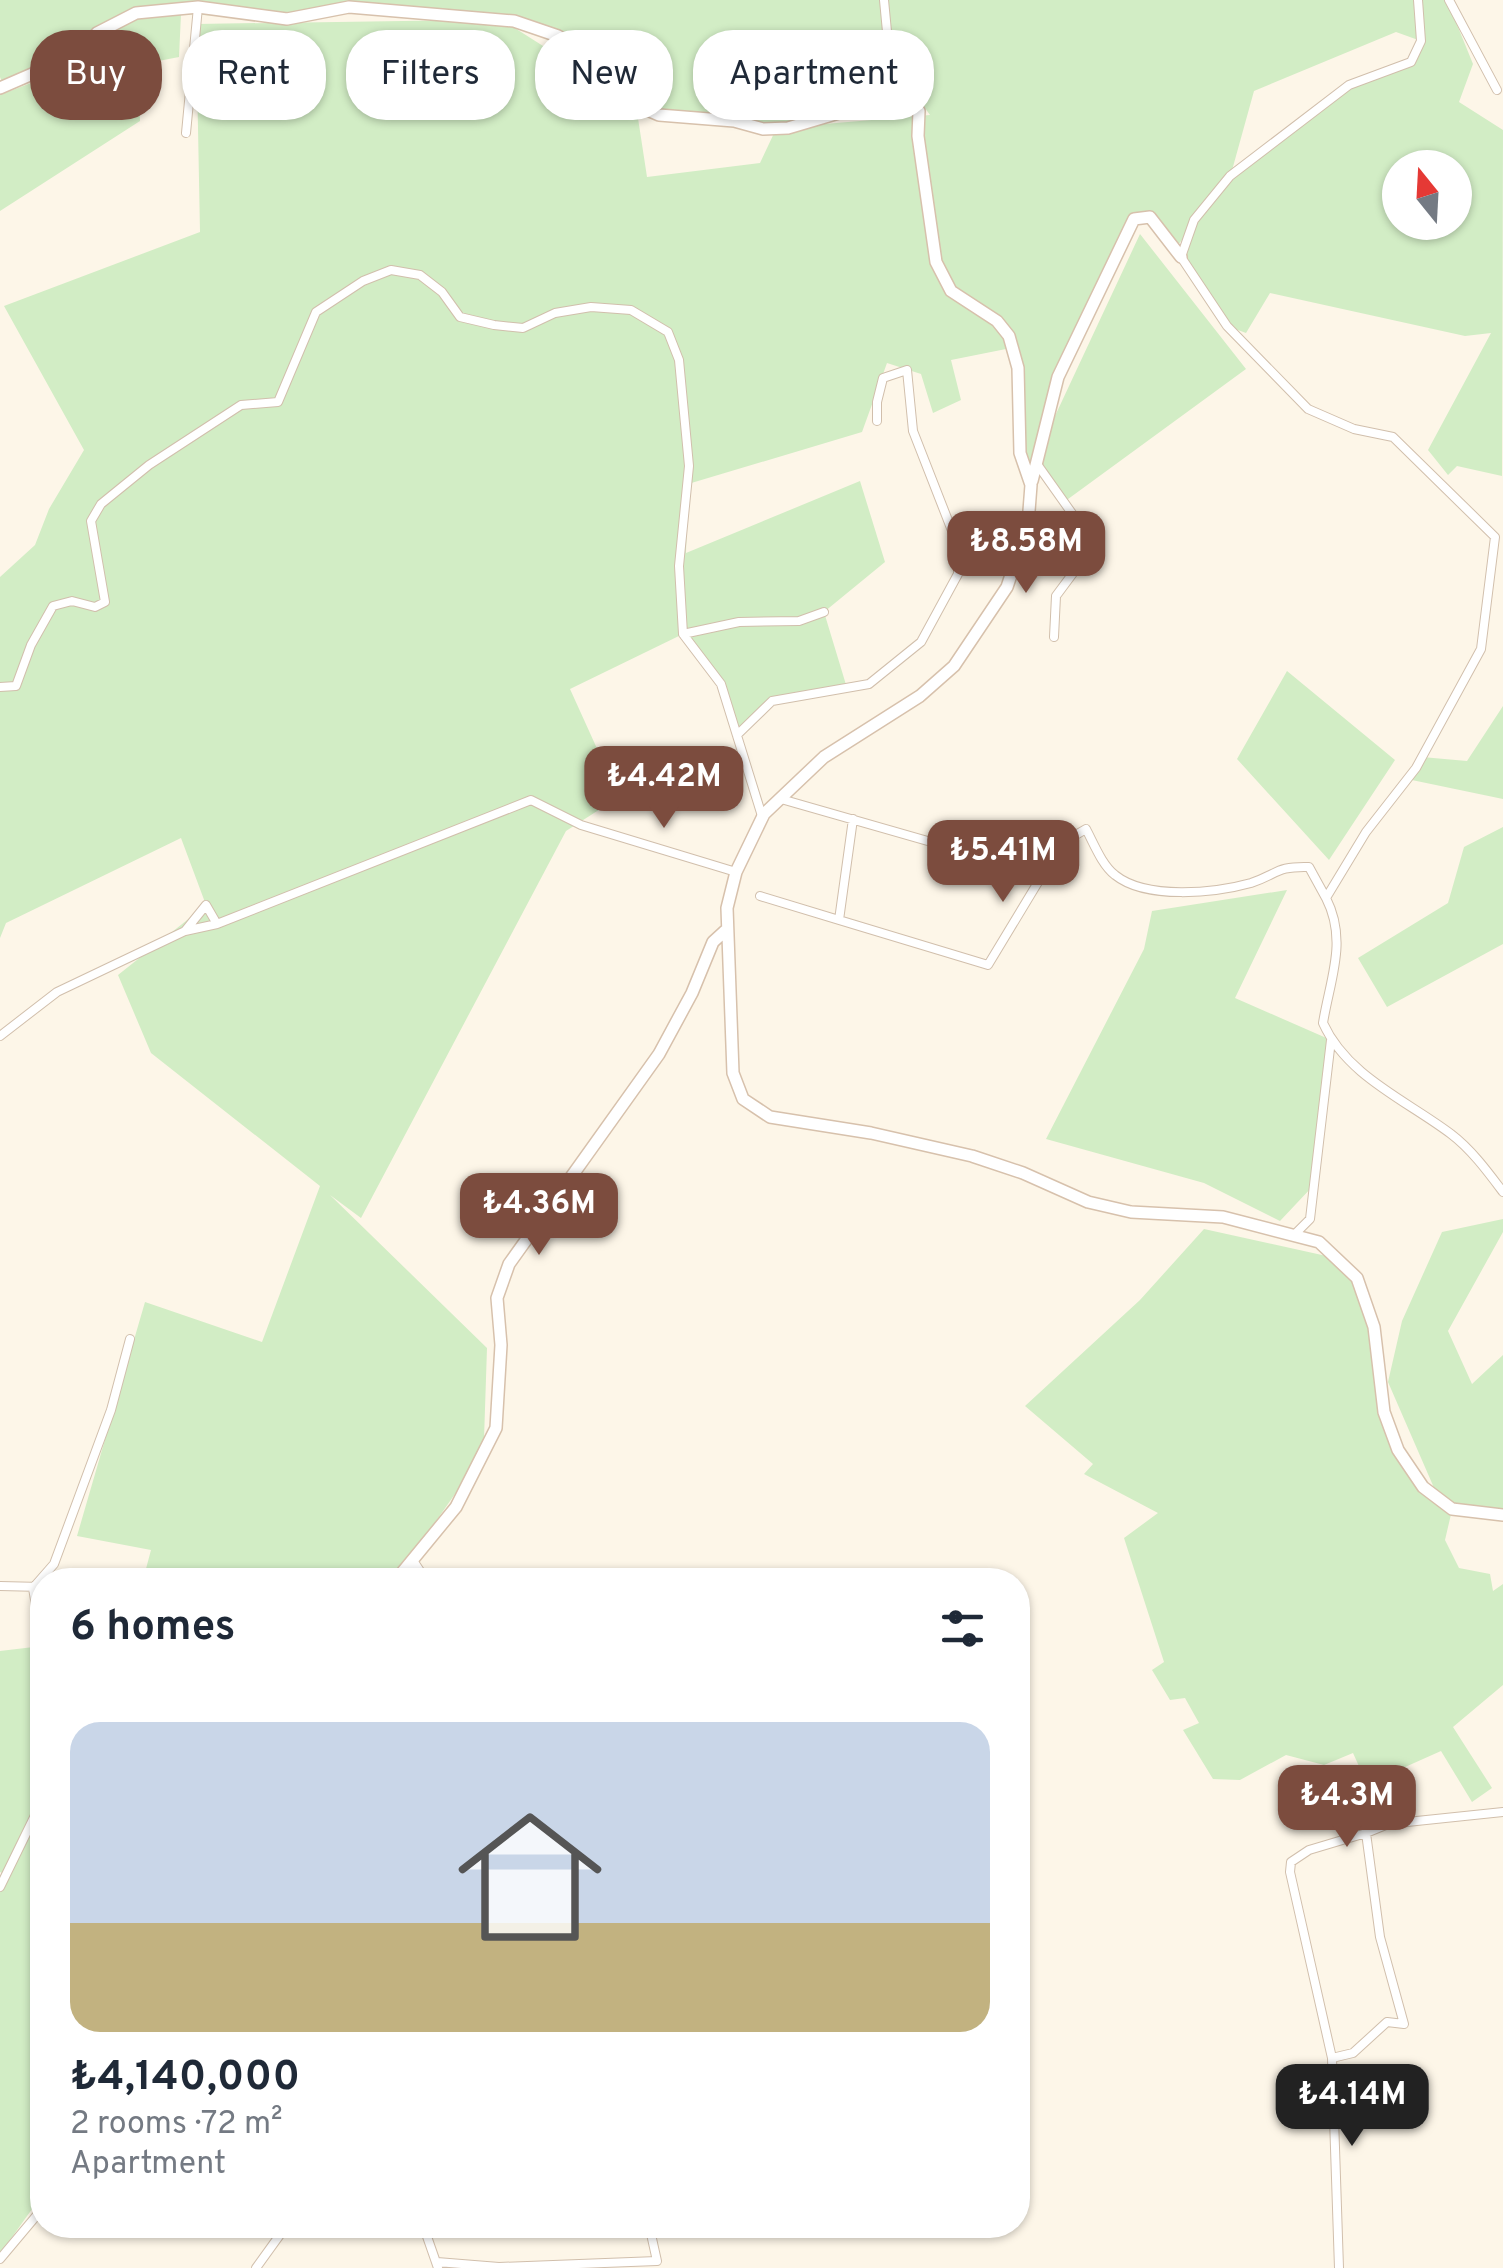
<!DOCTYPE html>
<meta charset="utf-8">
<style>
:root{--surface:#fff;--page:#f2f2f3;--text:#1f2937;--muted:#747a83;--accent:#7c4c3e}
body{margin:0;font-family:Overpass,sans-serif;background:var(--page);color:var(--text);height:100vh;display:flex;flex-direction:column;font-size:38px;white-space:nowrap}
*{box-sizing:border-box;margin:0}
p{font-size:32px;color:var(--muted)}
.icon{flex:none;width:55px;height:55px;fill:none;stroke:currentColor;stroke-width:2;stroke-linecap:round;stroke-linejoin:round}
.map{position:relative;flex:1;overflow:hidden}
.side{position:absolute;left:30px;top:1568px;width:1000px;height:670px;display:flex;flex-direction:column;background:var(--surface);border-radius:40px;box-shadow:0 2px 8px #0004}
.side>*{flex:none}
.top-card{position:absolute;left:30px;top:30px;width:1000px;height:90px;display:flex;gap:20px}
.needle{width:65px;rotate:342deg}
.controls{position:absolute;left:1382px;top:150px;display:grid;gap:20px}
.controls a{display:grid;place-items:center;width:90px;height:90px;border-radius:50%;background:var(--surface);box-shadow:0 2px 8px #0004;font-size:50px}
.price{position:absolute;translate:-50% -85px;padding:0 22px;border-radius:20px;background:var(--accent);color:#fff;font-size:32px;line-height:65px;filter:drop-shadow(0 2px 5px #0008)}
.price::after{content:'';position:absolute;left:50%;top:60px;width:30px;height:22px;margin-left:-15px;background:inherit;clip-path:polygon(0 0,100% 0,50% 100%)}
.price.current{background:#222;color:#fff}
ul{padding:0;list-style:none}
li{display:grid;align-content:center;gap:20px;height:530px;padding:0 40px}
li span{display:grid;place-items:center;height:310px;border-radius:30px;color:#555}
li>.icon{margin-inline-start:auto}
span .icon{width:180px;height:180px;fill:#fffc;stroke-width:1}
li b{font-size:42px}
h2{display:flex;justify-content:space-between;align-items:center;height:120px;padding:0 40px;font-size:42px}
.pill{padding:0 35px;border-radius:40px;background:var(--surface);box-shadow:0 2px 8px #0004;font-size:35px;line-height:90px}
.pill.current{background:var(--accent);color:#fff}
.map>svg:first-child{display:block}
.green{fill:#d2edc5;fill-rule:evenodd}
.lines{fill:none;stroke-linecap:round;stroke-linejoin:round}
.street-casing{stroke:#d1bfac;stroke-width:10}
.secondary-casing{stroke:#d7c1ac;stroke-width:14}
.street{stroke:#fff;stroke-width:8}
.secondary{stroke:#fff;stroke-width:11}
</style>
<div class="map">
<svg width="1503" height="2268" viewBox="0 0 1503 2268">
<rect width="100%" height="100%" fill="#fdf6e8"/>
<path class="green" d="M0 0H1447L1473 64 1459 102 1503 130 1502 476 1457 466 1448 475 1428 450 1491 333 1465 336 1270 293 1246 333 1227 326 1181 257 1188 232 1175 249 1150 217 1133 219 1076 336 1027 471 1011 348 951 360 961 400 933 413 921 374 887 363 862 432 688 484 686 553 860 481 885 562 824 612 847 688 772 701 737 735 721 684 683 634 570 689 619 797 566 831 361 1218 330 1195 487 1348 484 1439 457 1491 395 1580H143L151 1550 77 1536 145 1302 262 1342 320 1186 151 1053 118 975 206 905 181 838 6 923 0 938V577L35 545 49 509 84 450 4 306 200 232 196 24 470 20 381 9 287 19 181 14 179 57 138 65 140 121 0 211V95L72 67 106 35 4 87 0 77ZM510 25H526L650 111 776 129 760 163 647 177 636 105ZM1396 32 1421 41 1411 62 1349 85 1231 174 1254 91ZM907 83 930 115 801 126 909 99ZM1400 168H1455V222H1400Z
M1140 234 1246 369 1064 502 1034 461Z
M1287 671 1395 760 1329 860 1237 759Z
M1503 706V799L1407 779 1422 757 1467 761Z
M1503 827V944L1387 1007 1358 958 1448 903 1464 847Z
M1287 890 1235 998 1331 1040 1312 1187 1280 1221 1204 1183 1046 1139 1144 949 1152 911Z
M1503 1219V1232L1448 1331 1472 1384 1503 1355V1515L1452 1510 1445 1540 1459 1568 1490 1574 1493 1591 1503 1584V1685L1453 1727 1492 1788 1472 1802 1441 1751 1367 1784 1353 1753 1324 1765 1286 1755 1240 1780 1213 1779 1183 1730 1199 1723 1185 1698 1170 1700 1152 1670 1164 1662 1124 1538 1158 1513 1084 1474 1093 1464 1025 1406 1140 1300 1204 1229 1340 1259 1366 1300 1384 1412 1398 1450 1438 1497 1388 1382 1402 1321 1442 1232Z
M42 1646V2195L0 2254V1890L6 1875 0 1872V1651Z"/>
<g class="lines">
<g class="street-casing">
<path id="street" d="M884 0 888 42 909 99
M1418 0 1421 41 1411 62 1349 85 1230 176 1194 220 1181 257 1227 326 1308 409 1354 429 1393 437 1495 537 1481 649 1416 768 1366 832 1326 898C1348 941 1330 979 1323 1023 1347 1076 1406 1100 1451 1134 1471 1149 1488 1172 1503 1192
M1449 0 1497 90
M186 133 198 7
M1037 464 1088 536 1082 561 1056 596 1054 637
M683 634 739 622 799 621 824 612
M0 687 16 686 31 645 53 606 72 601 95 607 105 602 91 521 101 504 149 465 241 405 278 402 316 312 363 281 391 270 420 275 442 292 460 317 494 325 523 328 555 313 591 307 631 310 668 332 679 360 689 466 679 566 683 634 721 684 762 816
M737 735 772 701 869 684 921 642 958 574V546L913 431 907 370 883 378 877 402V421
M781 799 1043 874 988 965 839 920 853 819
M1043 874 1074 836 1086 829C1094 844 1102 865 1115 875 1146 900 1215 893 1251 883 1278 874 1276 866 1309 867L1326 898
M760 896 839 920
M217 924 531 800 581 825 736 872
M0 1036 57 992 185 931 206 905 217 924 185 931
M1295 1234 1310 1219 1331 1040
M412 1559 426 1580
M113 1580H120
M0 1586 42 1587
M42 1642 33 1588 54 1564 111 1410 130 1339
M0 1887 42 1801
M1332 2058 1353 2053 1387 2022 1404 2024 1380 1937 1366 1833 1388 1824 1503 1812
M423 2225 438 2268
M0 2259 42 2209
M437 2262 499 2267 657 2261 649 2225
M256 2268 287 2225
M1339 2268 1332 2058 1290 1872 1291 1862 1309 1850 1366 1833"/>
</g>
<g class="secondary-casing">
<path id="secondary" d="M0 88 76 55 97 33 136 13 198 7 287 19 349 7 514 21 558 36 590 55 636 105 659 115 734 121 763 129 788 128 893 97 909 99 919 111 918 136 936 262 951 291 997 321 1009 336 1018 368 1020 453 1031 485 1028 524 1007 587 954 666 920 696 824 757 764 814 736 872 727 908 733 1073 743 1099 770 1117 871 1133 972 1156 1023 1173 1088 1202 1131 1212 1223 1217 1319 1242 1357 1278 1374 1327 1384 1412 1398 1450 1423 1487 1452 1509 1503 1515
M1032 481 1058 377 1134 219 1150 217 1181 257
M396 1580 456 1507 496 1428 501 1345 497 1298 509 1264 659 1054 692 993 713 942 725 931"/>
</g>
<use href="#street" class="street"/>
<use href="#secondary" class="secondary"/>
</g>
</svg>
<div class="controls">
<a><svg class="needle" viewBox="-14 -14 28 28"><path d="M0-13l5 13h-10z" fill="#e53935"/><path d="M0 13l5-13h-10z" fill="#747a83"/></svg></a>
</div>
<b class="price" style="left:1026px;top:596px">₺8.58M</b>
<b class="price" style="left:664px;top:831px">₺4.42M</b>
<b class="price" style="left:1003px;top:905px">₺5.41M</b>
<b class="price" style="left:539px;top:1258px">₺4.36M</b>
<b class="price" style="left:1347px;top:1850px">₺4.3M</b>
<b class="price current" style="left:1352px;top:2149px">₺4.14M</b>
<div class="top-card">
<a class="pill current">Buy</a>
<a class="pill">Rent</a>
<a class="pill">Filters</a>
<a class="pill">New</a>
<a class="pill">Apartment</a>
</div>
<section class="side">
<h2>6 homes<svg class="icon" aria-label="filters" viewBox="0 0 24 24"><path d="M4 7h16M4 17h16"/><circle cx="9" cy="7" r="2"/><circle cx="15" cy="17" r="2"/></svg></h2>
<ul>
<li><span style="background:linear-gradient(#c9d6e8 65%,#c2b280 0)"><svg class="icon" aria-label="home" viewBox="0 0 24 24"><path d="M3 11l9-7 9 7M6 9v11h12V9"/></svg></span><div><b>₺4,140,000</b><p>2 rooms · 72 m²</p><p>Apartment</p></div></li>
</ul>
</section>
</div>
